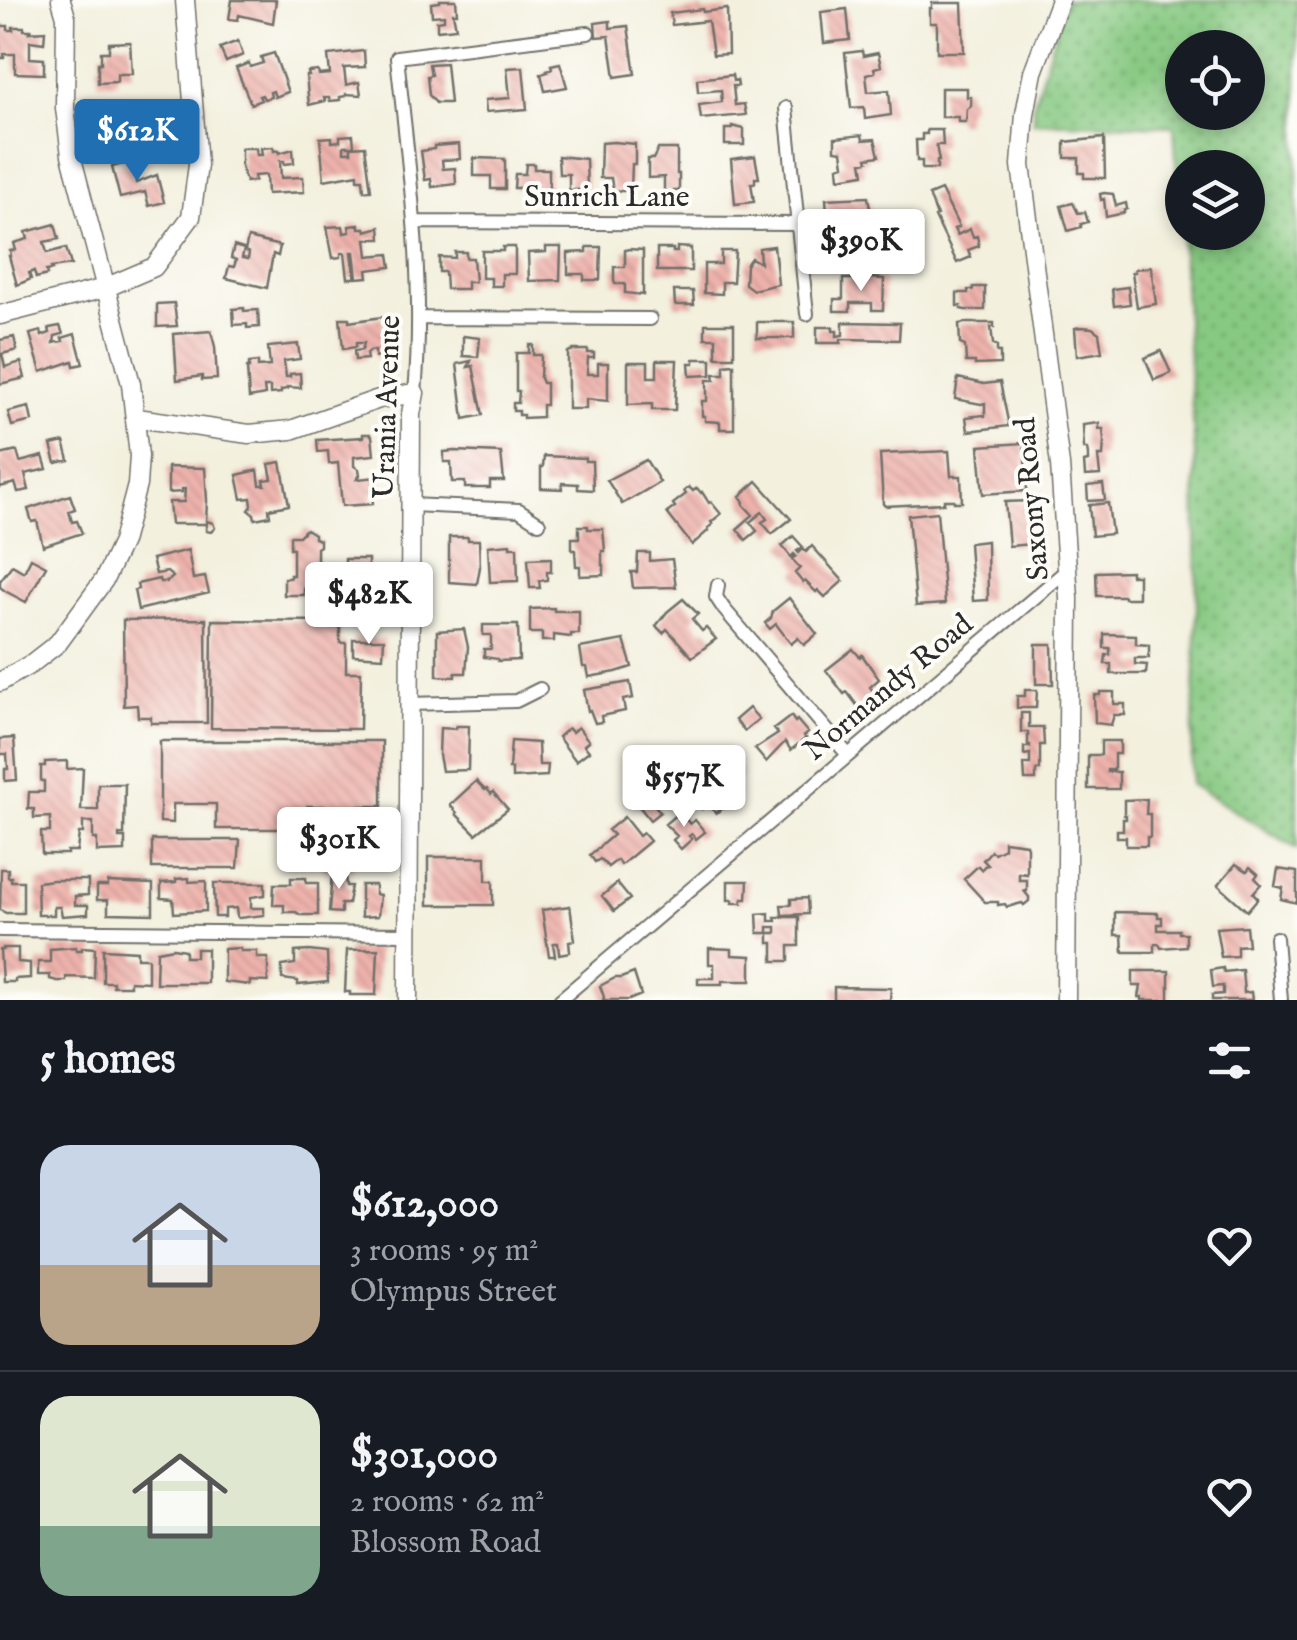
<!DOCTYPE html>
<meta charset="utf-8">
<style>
:root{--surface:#171b24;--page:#20242c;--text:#f1f3f6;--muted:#9ea1a6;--line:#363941;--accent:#1f6fb2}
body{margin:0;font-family:"IM FELL English",serif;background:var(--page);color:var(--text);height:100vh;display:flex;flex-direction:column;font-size:38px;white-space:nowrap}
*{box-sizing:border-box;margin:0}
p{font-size:32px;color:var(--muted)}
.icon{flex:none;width:55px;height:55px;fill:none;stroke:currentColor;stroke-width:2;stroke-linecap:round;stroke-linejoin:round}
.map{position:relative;height:1000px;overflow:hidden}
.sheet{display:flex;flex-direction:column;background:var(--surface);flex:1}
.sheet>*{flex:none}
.tools{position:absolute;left:1165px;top:30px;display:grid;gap:20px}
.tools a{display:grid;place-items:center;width:100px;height:100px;border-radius:50%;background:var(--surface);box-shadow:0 5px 15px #0003;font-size:50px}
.price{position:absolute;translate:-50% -85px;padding:0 22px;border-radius:10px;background:#fff;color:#222;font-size:32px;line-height:65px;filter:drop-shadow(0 2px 5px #0008)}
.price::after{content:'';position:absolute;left:50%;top:60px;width:30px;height:22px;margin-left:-15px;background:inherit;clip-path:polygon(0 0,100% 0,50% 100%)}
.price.selected{background:var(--accent);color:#fff}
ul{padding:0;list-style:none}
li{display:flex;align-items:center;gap:30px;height:250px;padding:0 40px}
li+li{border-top:2px solid var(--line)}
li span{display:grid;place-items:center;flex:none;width:280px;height:200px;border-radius:30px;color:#555}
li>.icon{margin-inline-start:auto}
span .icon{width:120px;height:120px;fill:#fffc;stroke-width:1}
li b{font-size:42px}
h2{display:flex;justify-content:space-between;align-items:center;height:120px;padding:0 40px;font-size:42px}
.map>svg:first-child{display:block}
.grass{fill:url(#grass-dots);stroke:#597a56;stroke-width:2.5;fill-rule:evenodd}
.building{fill:url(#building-back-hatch)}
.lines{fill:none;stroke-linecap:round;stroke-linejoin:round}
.street-casing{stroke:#71706a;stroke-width:16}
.secondary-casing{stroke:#71706a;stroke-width:21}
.street{stroke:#fff;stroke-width:12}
.secondary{stroke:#fff;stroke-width:18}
.labels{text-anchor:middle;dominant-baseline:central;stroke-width:8;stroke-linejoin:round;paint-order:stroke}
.street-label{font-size:30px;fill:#2b2b2b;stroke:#fdfcf7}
</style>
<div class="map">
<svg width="1297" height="1000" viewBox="0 0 1297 1000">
<defs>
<pattern id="grass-dots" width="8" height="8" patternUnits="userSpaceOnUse" patternTransform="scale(2.5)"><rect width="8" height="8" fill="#87c982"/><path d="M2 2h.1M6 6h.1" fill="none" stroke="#6fa36b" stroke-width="1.8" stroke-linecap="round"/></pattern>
<pattern id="building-back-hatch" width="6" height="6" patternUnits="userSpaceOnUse" patternTransform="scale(2.5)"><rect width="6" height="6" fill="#eeb2ac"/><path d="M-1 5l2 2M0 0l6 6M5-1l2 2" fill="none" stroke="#cc9994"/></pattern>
</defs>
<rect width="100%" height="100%" fill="#fdfcf7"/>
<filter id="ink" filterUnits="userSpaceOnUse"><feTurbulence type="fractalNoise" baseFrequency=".01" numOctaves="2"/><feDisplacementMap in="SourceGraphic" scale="20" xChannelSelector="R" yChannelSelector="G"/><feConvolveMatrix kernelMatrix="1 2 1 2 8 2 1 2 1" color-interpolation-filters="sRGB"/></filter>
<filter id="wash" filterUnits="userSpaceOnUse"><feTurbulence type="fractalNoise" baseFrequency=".0048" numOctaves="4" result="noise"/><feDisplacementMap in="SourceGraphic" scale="40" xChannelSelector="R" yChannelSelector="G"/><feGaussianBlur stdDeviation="2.25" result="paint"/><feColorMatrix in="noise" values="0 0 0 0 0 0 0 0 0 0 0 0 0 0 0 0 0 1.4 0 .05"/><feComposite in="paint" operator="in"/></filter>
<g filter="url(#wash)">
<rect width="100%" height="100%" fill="#f3f0de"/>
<path class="grass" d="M1065 0H1297V849L1191 784 1197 610 1195 454 1174 126 1033 122V106ZM1182 48H1248V112H1182ZM1182 168H1248V232H1182Z"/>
<g id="blocks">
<path class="building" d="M232 0H276L273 23 239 15 238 20 229 19Z
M440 0H456L457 13H453L456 28 437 30V21L444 20V15L432 16 431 3 440 2Z
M932 3H962L964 52H937V23H930V8H932Z
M702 9 703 12 727 9 728 54 713 55 708 21 672 25 670 13Z
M847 9 850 40 824 43 821 12Z
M610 21V28L628 26 635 74 615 77 609 36 596 37 595 23Z
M0 26H8V30H13V27H24V30H31L30 32 45 31 44 43 30 41V58L44 59V74L15 73V54H4V58H0Z
M238 41 243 55 226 62 220 48Z
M130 42 132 74H117V82L98 83V63H101V52H109V43Z
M364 51 365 67 344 68 346 85 359 82 361 95 346 94V96L340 97V100L330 101 329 98H324L325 101 309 105 306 76H309L308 72 318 71 319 75 330 74 328 55Z
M862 51 863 56 878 53 881 66 874 68 875 72 866 74 868 92 889 90 891 115 865 119 864 107 851 108 845 53Z
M274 53 288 92 275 97 273 91 270 92 271 97 264 99 262 95 259 96 261 100 251 104 236 68 249 63 250 67 263 63 261 57Z
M446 63 450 103H436L429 95 427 76 431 75 429 64Z
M560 63 567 87 545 91 541 74 548 72 547 70 552 68 551 65Z
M523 67 527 109 486 112 485 100 510 98 507 68Z
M732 75 733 81 737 80 738 86H733L735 105 744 104 746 115 701 119 699 105 722 102 721 90 698 92 697 79Z
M941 88H967V97H971V106L967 109 966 122H958V117H941Z
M732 126 744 129V145H725V129H732Z
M927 130H942L943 145H936L939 161H937V169H922V161H917L916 140H922V134H927Z
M353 135 354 146H344V152H351V147L365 146 371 190 364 191 363 179H358V174L324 180 320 138 332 137V142L340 141V136Z
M862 135 863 140 875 139 879 156 867 158 868 161 862 162 864 174 839 178 838 167 844 165 842 151 835 150V138Z
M1104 138 1105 178H1084V173H1079V158H1065V142Z
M614 142 635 144V164H632L631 191H613L611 178H600L601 143Z
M459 144 460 159 442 160 443 169 455 168 456 184 432 187 431 179 425 180 421 151 434 149V146Z
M273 147 274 151 279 150V153L293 149 294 163 284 164V161H280L281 178 303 177 304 192 267 194 266 175 254 176 255 181 246 182 241 166V148H256L257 155H262L261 148Z
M658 149H677V174H679V191H664V177L648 178V159H653Z
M558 156 586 159 587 190H569V174H559Z
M755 156 759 178H755V183H751L754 202 735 204 731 159Z
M474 158 505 159V189H491V176H474Z
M133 161 136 183 157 175 164 202 149 206 145 192 120 198 112 167Z
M526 164H534V169H549V192H535V188H514L515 174H525Z
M941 190 959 227 954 229 957 235 970 229 973 237 977 236 979 246 968 250 971 257 957 263 935 217 937 216 929 195Z
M1104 193 1113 194 1116 206 1126 203 1127 209 1124 210V213L1106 217 1104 199 1101 200 1100 194Z
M868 197 871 214 882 213V223L826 224V222H823L822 214H827L826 199Z
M1073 203 1078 213 1085 212 1088 222 1081 224V227L1068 231 1061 206Z
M55 224 59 239 44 242 47 253 66 248 71 265 51 268 52 270 46 271 47 275 36 278 34 271 29 273 31 279 17 285 9 256H11L10 251 16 250 14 243 28 239 26 232Z
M359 225V228H365L366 231 380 227 381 239H366L368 256 389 254 391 267 367 270 368 277 357 278 354 252H352L355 278H348L345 253H341V257L333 258 327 227 343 226 344 233 350 232 349 226Z
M838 235 867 236V248H855V256H867V269H837Z
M248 238 280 246 278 256 273 254 267 288 226 278 229 266 234 267 236 260 231 258 234 246 244 249 242 258 248 259 249 253 245 251Z
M774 246 778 284 753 290 745 284 746 265 751 258 760 263 759 248Z
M503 247H515V274H502V286H491V278H482V251H503Z
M546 247H561L560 280 529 281 528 253 546 252Z
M587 247H601L600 280H584V274H568V253L587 252Z
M677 247 691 248V271H657V249H673V252H677Z
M629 249 643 250V295L625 293V284H615L614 281V267H625V250Z
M721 251H735L733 282H722V294L704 293V264H721Z
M455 252H466V258H473L475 282H467V289H446L445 272H439V257L455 258Z
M1151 267 1156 304 1137 307 1132 272H1135V269Z
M854 277 884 279 883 310H872V303H850V311H834V299H843V279H854Z
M973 287H985V310H965L961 309V306H957V293H968V290H973Z
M1128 287 1130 304 1114 306 1112 289Z
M674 291H693L694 305H675Z
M174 303 177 326 157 327V304Z
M244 308V311L258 310 259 327 247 328V324L234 325 233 309Z
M382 317 387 356 375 357V350L370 351 366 354 367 359 355 360 354 351 362 350 364 343H356V347L343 349 340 318H349V322Z
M757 322H794V338H757Z
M843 322 900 323 899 340 841 339V343H817V327H833V331H837V336L843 335Z
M964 323H994V327H991L993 344 997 346V352H1000V364L975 365V362H966L965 346 960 344 959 324Z
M705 324H734V357H716V338H705Z
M60 326 63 334 55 336 54 343 63 341 62 338 75 334 83 364 74 366 73 361 41 372 30 334 41 331 42 336 50 333 49 328Z
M1081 327 1092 328 1099 333 1102 352 1077 356 1075 328Z
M211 331 215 347 217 379 202 380V376L177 380 174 334Z
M463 336 480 338 478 357 463 356Z
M14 337 17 350 2 354 5 367 21 362 25 378 0 384V340Z
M298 344 300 359 284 361 286 377H290V374L300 373 301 388 287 387V389L281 390V393L270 394V387H264L265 395 249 398 247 368H249V363L258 362V367L270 366 268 347Z
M529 345H533V355H541L540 378 542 383H546V405H542V417L523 418V415H519V411H513V403H518L519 391H516V353H529Z
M573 350H588V353H594V358H588L587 374H598V363H608V401L586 399V409H568V352Z
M1161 351 1171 373 1154 380 1145 358Z
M694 359H711V375L690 376 689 363H694Z
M657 360H677L675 410H652V404L628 405V362H648V377H657Z
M471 361 468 367 473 366 483 415 464 419 457 364Z
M734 364V429H720V422L705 421V416H702V401H707V380H715L714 374H724V365Z
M958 378 984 384 1000 382 1009 426 968 431 966 417 984 415 985 417V403L981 404 955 399Z
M29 407 32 421 12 426 8 412Z
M1099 423V429H1103L1104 441 1103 456H1098L1100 475 1085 476 1084 462 1088 461V455L1087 449H1084L1083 425Z
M363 434H370L372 436 374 455 354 457V466L359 469 360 475 357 479 378 477 379 492H372L373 504 342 506 338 463 329 464 328 451 318 452 317 440 363 437Z
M64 442 69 460 56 463 51 445Z
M1024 443 1027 491 983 494 979 446Z
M17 451 20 462 43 456 47 469 25 474 29 490 18 492 15 483 0 487V455Z
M455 451 501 453 504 481H490V488H465V482H452L451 462H444V452Z
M949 451 951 476H961L962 502H954V500H944V503L885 506 883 504 880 454Z
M544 456 585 458V461H592L593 490 578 489V484L562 483V489L541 488V467H543Z
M646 460 660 482 622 504 607 480Z
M281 462 289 505 269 509 270 516 255 519 254 514 249 510 252 506 251 498 242 499 237 475 258 470 260 485H265L264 480 272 479 269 464Z
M168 467 205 468 207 500 206 524 207 521 213 523 215 528 211 532 206 531V524H171L169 502H184L185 489H182V492L168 493Z
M757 481 791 519 772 534 762 522 767 519 762 512 750 522 757 531 746 540 737 529 753 515 743 504 744 502 740 496Z
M1103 484 1105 500 1088 501 1087 486Z
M689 487 693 491 697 488 701 493 702 492 709 503 711 502 721 514 711 522 713 524 708 528 709 530 692 545 667 513 675 507 673 504 686 494 684 491Z
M70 495 75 509 69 511 72 522 77 521 82 533 43 546 37 521 32 522 28 509Z
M1029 501 1032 544 1009 546 1005 502Z
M1108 503 1112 534 1092 536 1089 505Z
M937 512 945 604 916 606 908 515Z
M579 526H588V529H603L605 551H602V565H604V575L580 576V566H576L575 550H572V538H579Z
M306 529 314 534V538L320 540V546L317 548V568H321V572H348V568H345V559H368V583H351V592L320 591V588H304V595H284V578H290V575H293V548H290V536H299Z
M793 536 803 547 797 551 799 553 803 549 806 552 812 546 843 581 825 597 818 590 816 592 805 581 803 583 795 573 800 568 792 559 796 556 794 554 791 557 782 546Z
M449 537H468V540H479L480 567 477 584 449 582Z
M987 541 988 600 973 601 969 543Z
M510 544V547H517L518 581 490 582 488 546Z
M188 550 193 579 205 577 209 593 138 610 134 590 138 589 137 584 159 579 160 582H167L173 577 167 572 156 574 152 559Z
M638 553H650V561L672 559 676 587 633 588 631 572H637Z
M31 558 46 566 26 602 5 591 0 587V581L12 565 24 572Z
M551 558V572H547V580L539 581 540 588H530L528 559Z
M1131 571V575H1138V598H1124V596H1097L1096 572Z
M789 598 817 634 804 645 798 638 791 644 776 624 770 629 765 623 771 618 773 611Z
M683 599 698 614 692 619 702 631 706 628 716 639 692 657 667 629 663 633 656 626 667 612Z
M554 608V611H579V634H571V637L554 635V641H542V633H530V609Z
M206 619 207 723H151V717H138L137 705 124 706 123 620Z
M212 620 333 621V626L340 627V643H346V672H361L360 729 211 728Z
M483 625H518L519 660 498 661V659L484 657V649H491V635H483Z
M464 629 468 647 466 673H455V677L437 676V631Z
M1104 634 1136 635V644L1149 645V658H1135V664L1147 665 1146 674H1111V664H1105L1106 655H1110V648H1104Z
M353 639H384L383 657 353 655Z
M624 640 632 667 616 672 589 677 587 667H583L580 648Z
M1036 644H1052L1053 684H1036Z
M853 649 860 657 862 655 879 679 870 687 876 694 859 708 847 692 844 694 826 670Z
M630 682 633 698 623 700 625 711 601 716 602 722 595 723 590 710 588 711 584 690Z
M1025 690H1037L1036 708H1017V696H1025Z
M1100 692H1114V704H1125V715H1114L1111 725 1095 723 1094 695H1100Z
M749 708 759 719 745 731 735 720Z
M1021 713H1029V727H1043L1044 745H1040V770H1036V780H1025L1024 764H1030V754L1024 755V747H1030V745H1028V732H1021Z
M791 716 795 722 797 720 808 733 804 736 806 738 791 750 785 742 766 762 755 749 778 734 774 729Z
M456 726H469L468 770 442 771 439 755 440 728 456 729Z
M578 727 589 741 584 745 589 751 576 761 558 737 568 728 572 732Z
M14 738 17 780 5 781V769H8L7 754H0V739Z
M160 741H382V806H307V829H216V804H173V823L160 822Z
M511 741 538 743 539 765H548L547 776 512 778V769H509Z
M1101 741H1120V754H1114V770H1107V772H1119V789H1088V755H1101Z
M638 751 651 765 652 768 643 774 630 758Z
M67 761V769L83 768 81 810H98V784H125L124 835H119V838H125V851L97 852V839H93V822H83V833H79L77 851H67V854H42L41 832H50V817L34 818V809H28L29 792H44V781H41V766H45V762Z
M737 766 742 776 732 785 735 788 728 794 725 791 721 794 729 803 716 813 708 804 702 809 695 801 697 799 683 783 695 773 710 790Z
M476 781 485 790 487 789 491 794 493 792 508 809 476 834 456 814 457 813 450 805Z
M639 790 647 801 650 799 660 812 650 820 631 796Z
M1147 799 1146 814H1150V837H1147V846H1126V837H1117V830H1123V819H1126V815H1124V800Z
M679 812 690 824 695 820 705 832 696 839 692 834 689 836 692 839 681 849 673 840 677 836 665 824Z
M624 817 639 836 643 833 650 841 621 865 617 860 608 867 600 859 595 862 590 855 613 835 608 830Z
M152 840H240L238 868H152Z
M1004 841 1026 844 1027 847V874L1019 873V880H1027V891H1024L1029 897V901L1024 905 1022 903 1007 907 1005 904 998 905V902H985L964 879 978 866 982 870 984 866 988 865 983 860 991 851 994 853 1004 848Z
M323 854H353V869L323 870Z
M428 857H486V881H493V905H428Z
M1236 864 1247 871 1250 867 1258 874 1255 878 1261 884 1253 893 1258 898 1247 911 1218 885Z
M1 869H8V877H11V881H23V913H6L0 910Z
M1278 869 1297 872V903L1281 899 1283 888 1275 886Z
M332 872 345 873 346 886H351L348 904H341V913L329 912Z
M189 878V882L206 881V911L174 913 173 899 161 898V883L176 882V879Z
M291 878H306V883H318V915H301L296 912H284V905H273L274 884H291Z
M53 880H88V895L75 896V905H88V914L62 916 60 907H54V915H38L37 882Z
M728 881H748L747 899H742V903H732L733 900H728Z
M108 882 153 884V914L108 913V900H97V886H108Z
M214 883H265V895L251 897V908H264V915L239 918 237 917 236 908 225 909V917H215Z
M617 883 630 899 614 911 602 896Z
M361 885H375V894L380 895 378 916 361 917Z
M807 898 808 914 782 915 781 905H791V899Z
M570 906 575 940 569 941 570 952 559 954 558 943H553L555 956H549L542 910Z
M1115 912 1158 913V917H1162V924H1158V930H1179V933H1186V946L1161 948 1159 944H1155V952H1123L1122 935H1115Z
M769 913V921H776L775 917H799V946H789V961H773V943H769V933H776V927H768V933H758L757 914Z
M1246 926 1248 945 1237 946V956L1221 957 1216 928Z
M76 947V950H82V947L95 948 94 978 66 977V981H57L50 979V975H38V962H50V949Z
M3 948H18V962L30 963V978L15 979V982H2L0 950H3Z
M173 948 185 950V957H196V949H207V983H156L157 951Z
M240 948V951H257V958H268V982L250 981V985L224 982V949Z
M709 948 732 949V955L751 956V981H722V984H698V978H714V964H709Z
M103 949 137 951V958H148V982L130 981V986H113V982H103Z
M378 949 376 995H350V992H345L347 950Z
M309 951 327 953 328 982 298 985V981L282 979V966L295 964V952Z
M1223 968 1224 972 1242 970 1244 993 1251 992 1252 1000H1212V995L1223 994V986L1213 987 1211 970Z
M1133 971H1169V1000H1142V997H1139L1141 986H1133Z
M634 973 641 995 629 1000H603L604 997 600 986 615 978H621Z
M834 987 891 988 890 1000H834Z"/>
</g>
</g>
<g filter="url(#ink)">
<use href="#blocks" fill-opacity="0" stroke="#71706a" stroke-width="2.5"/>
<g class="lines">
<g class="street-casing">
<path id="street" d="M786 108 807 314
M414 222 799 224
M420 318 650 319
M415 393C425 280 409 169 397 57L588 33
M411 505 519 510 539 523
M718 585 716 597 724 609 848 755
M410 704 516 701 540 689
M0 930 408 934
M1276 938 1281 1000
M560 1000 1067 570"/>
</g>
<g class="secondary-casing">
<path id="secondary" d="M1060 0 1033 72 1025 114 1021 165 1060 465 1069 598 1066 1000
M0 315 105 288 154 267 191 217 198 165 185 0
M137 418 249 434 291 430 379 399 415 393 411 414 408 1000
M0 682 31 664 58 643 104 580 122 542 137 485 139 456 131 384 71 155 65 108 66 17 61 0"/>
</g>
<use href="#street" class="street"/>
<use href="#secondary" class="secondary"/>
</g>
</g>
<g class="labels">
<g class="street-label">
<text x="607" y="198">Sunrich Lane</text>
<text transform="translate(388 407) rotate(-88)">Urania Avenue</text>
<text transform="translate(1033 499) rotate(-95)">Saxony Road</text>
<text transform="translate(889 688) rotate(-40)">Normandy Road</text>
</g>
</g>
</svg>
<div class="tools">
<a><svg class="icon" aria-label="locate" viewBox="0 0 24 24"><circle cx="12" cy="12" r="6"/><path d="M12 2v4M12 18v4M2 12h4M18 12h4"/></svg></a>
<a><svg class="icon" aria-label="layers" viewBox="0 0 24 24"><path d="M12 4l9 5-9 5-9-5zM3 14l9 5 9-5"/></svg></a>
</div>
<b class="price selected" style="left:137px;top:184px">$612K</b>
<b class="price" style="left:861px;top:294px">$390K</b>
<b class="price" style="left:369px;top:647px">$482K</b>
<b class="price" style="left:684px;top:830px">$557K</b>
<b class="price" style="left:339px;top:892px">$301K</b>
</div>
<section class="sheet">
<h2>5 homes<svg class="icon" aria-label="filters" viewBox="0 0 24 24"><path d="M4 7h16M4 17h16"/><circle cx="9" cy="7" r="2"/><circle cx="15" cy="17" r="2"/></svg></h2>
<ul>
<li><span style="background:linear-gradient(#c9d6e8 60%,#b9a48a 0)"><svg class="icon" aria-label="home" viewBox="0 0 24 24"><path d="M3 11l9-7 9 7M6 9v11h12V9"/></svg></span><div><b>$612,000</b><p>3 rooms · 95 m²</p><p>Olympus Street</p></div><svg class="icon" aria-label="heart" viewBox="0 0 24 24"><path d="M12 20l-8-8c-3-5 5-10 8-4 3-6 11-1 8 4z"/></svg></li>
<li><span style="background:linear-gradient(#dfe7d0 65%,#7fa58c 0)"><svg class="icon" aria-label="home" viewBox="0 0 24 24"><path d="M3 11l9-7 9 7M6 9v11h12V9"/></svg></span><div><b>$301,000</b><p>2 rooms · 62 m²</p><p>Blossom Road</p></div><svg class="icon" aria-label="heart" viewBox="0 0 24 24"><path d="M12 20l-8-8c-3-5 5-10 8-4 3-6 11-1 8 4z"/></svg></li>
</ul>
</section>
